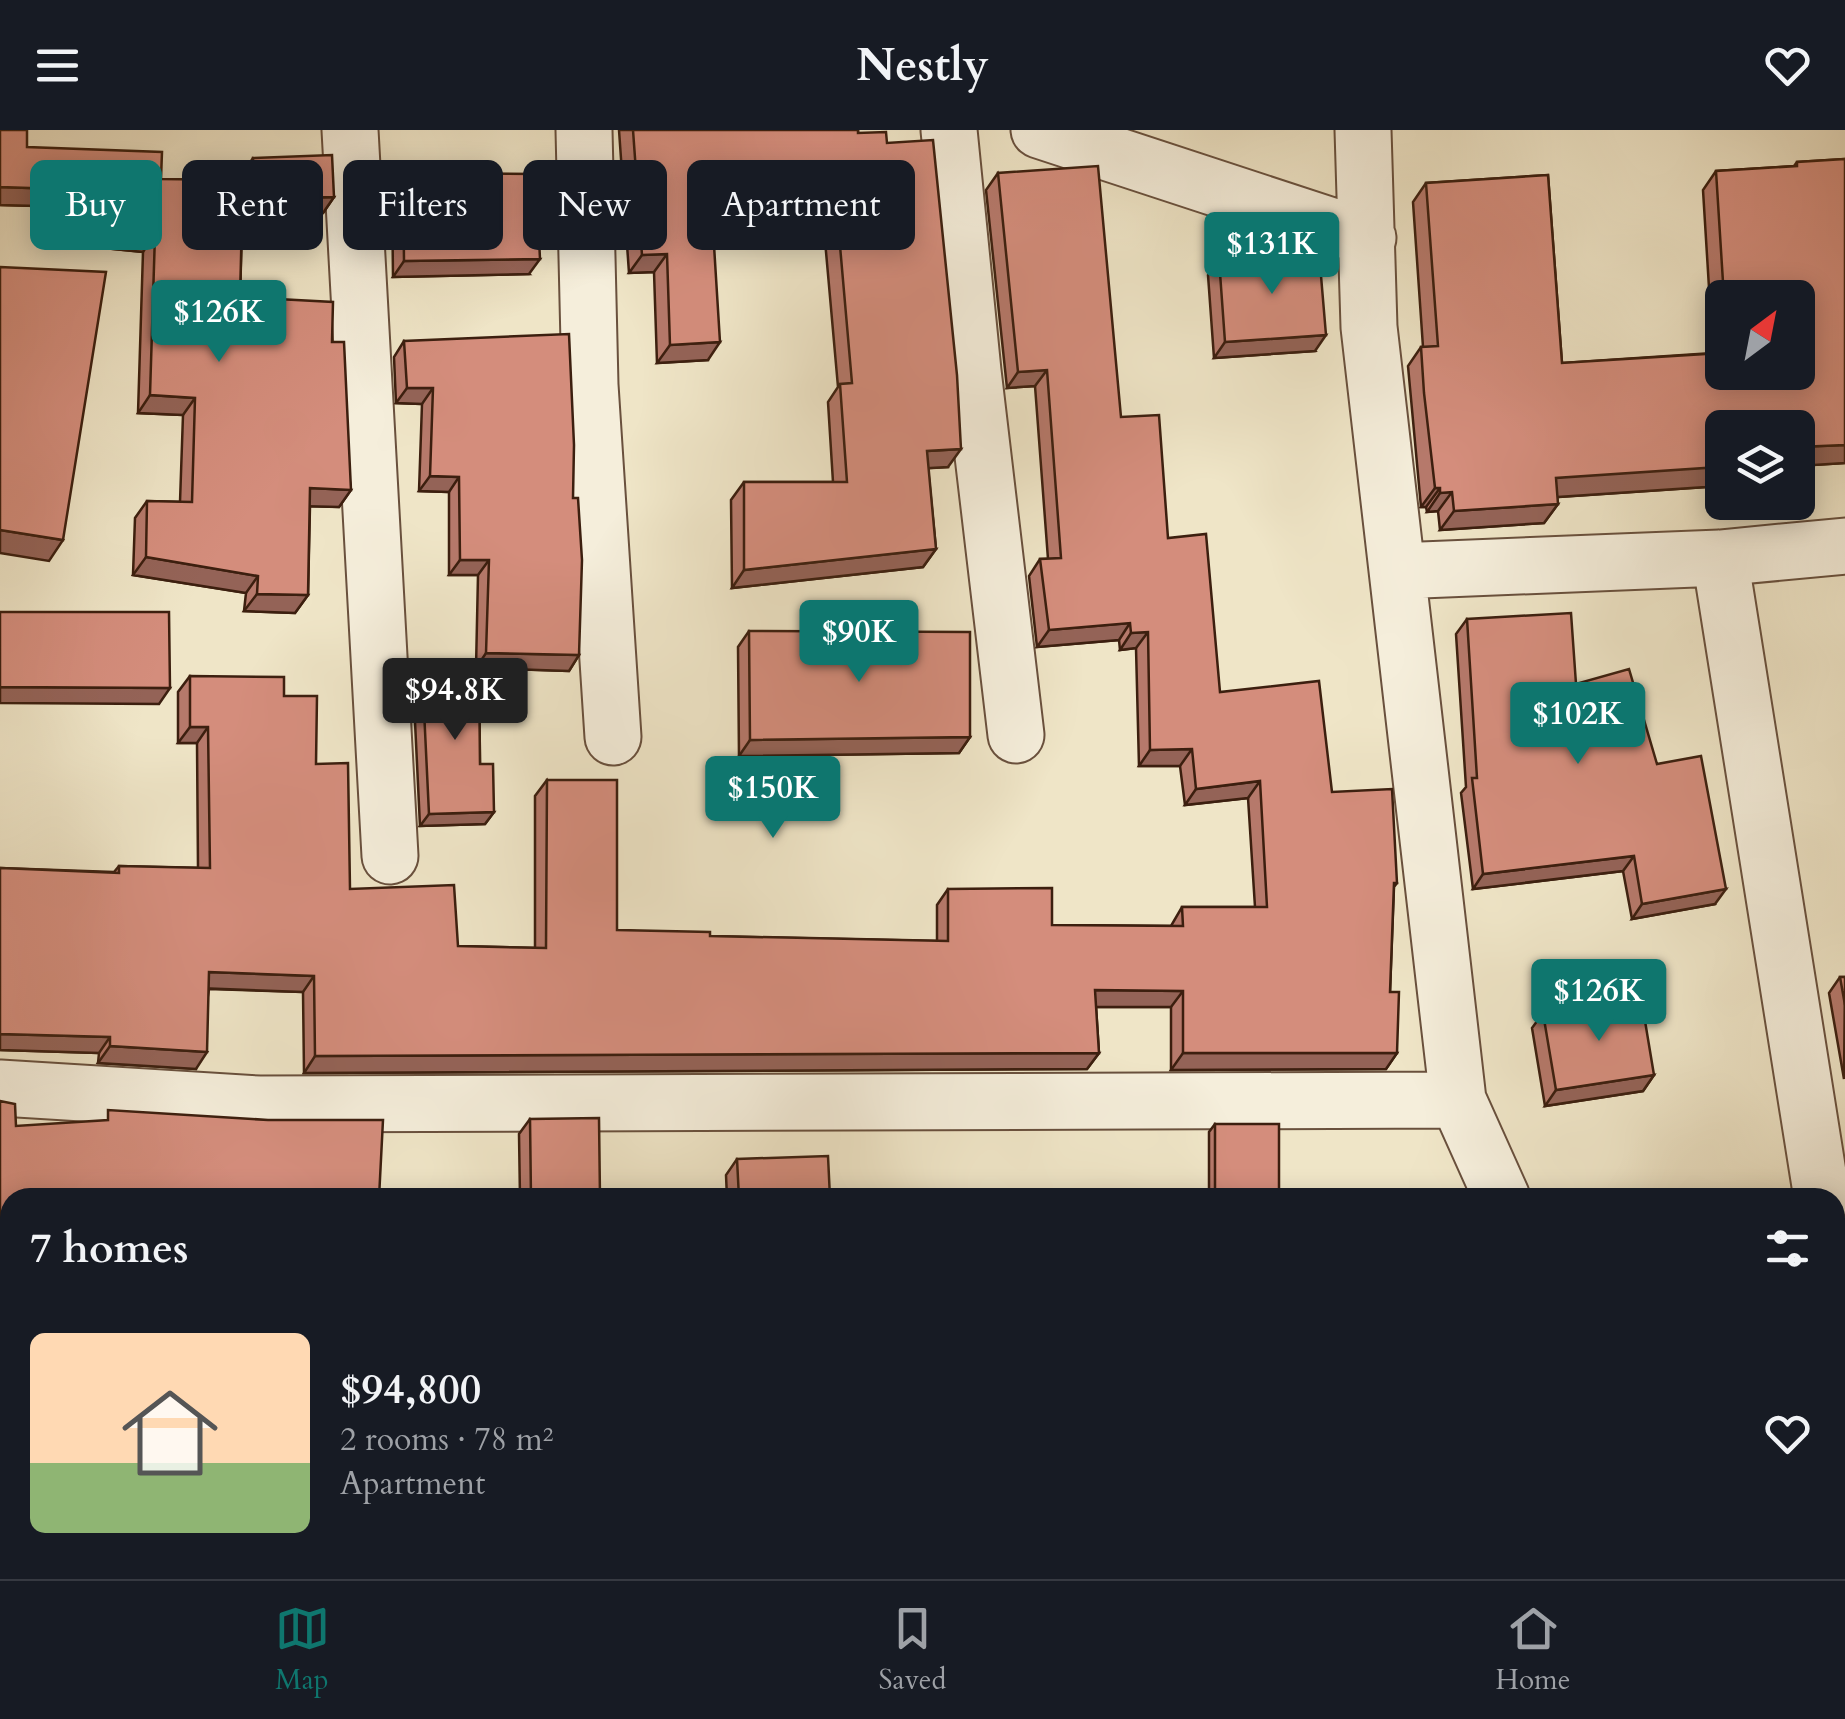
<!DOCTYPE html>
<meta charset="utf-8">
<style>
:root{--surface:#171b24;--page:#20242c;--text:#f1f3f6;--muted:#9ea1a6;--line:#363941;--accent:#0f766e}
body{margin:0;font-family:Cardo,serif;background:var(--page);color:var(--text);height:100vh;display:flex;flex-direction:column;font-size:38px;white-space:nowrap}
*{box-sizing:border-box;margin:0}
p{font-size:32px;color:var(--muted)}
.icon{flex:none;width:55px;height:55px;fill:none;stroke:currentColor;stroke-width:2;stroke-linecap:round;stroke-linejoin:round}
.map{position:relative;flex:1;overflow:hidden}
.side{position:absolute;left:0px;top:1058px;width:1845px;height:392px;display:flex;flex-direction:column;background:var(--surface);border-radius:30px 30px 0 0;box-shadow:0 5px 25px #0003}
.side>*{flex:none}
.guide{position:absolute;left:30px;top:30px;width:1000px;height:90px;display:flex;gap:20px}
.needle{width:65px;rotate:32deg}
.controls{position:absolute;left:1705px;top:150px;display:grid;gap:20px}
.controls a{display:grid;place-items:center;width:110px;height:110px;border-radius:15px;background:var(--surface);box-shadow:0 5px 25px #0003;font-size:50px}
.price{position:absolute;translate:-50% -85px;padding:0 22px;border-radius:10px;background:var(--accent);color:#fff;font-size:32px;line-height:65px;filter:drop-shadow(0 2px 5px #0008)}
.price::after{content:'';position:absolute;left:50%;top:60px;width:30px;height:22px;margin-left:-15px;background:inherit;clip-path:polygon(0 0,100% 0,50% 100%)}
.price.selected{background:#222;color:#fff}
ul{padding:0;list-style:none}
li{display:flex;align-items:center;gap:30px;height:250px;padding:0 30px}
li+li{border-top:2px solid var(--line)}
li span{display:grid;place-items:center;flex:none;width:280px;height:200px;border-radius:15px;color:#555}
li>.icon{margin-inline-start:auto}
span .icon{width:120px;height:120px;fill:#fffc;stroke-width:1}
li b{font-size:42px}
h2{display:flex;justify-content:space-between;align-items:center;height:120px;padding:0 30px;font-size:42px}
.chip{padding:0 35px;border-radius:15px;background:var(--surface);box-shadow:0 5px 25px #0003;font-size:35px;line-height:90px}
.chip.selected{background:var(--accent);color:#fff}
header{display:flex;justify-content:space-between;align-items:center;height:130px;padding:0 30px;background:var(--surface);font-size:45px;font-weight:700}
.menu{display:flex;justify-content:space-around;align-items:center;height:140px;border-top:2px solid var(--line);background:var(--surface);font-size:28px;color:var(--muted)}
.menu a{display:grid;justify-items:center;gap:5px}
.menu .selected{color:var(--accent)}
.map>svg:first-child{display:block}
.lines{fill:none;stroke-linecap:round;stroke-linejoin:round}
.minor-casing{stroke:#69503d;stroke-width:59}
.minor{stroke:#f5eedb;stroke-width:55}
.wall{fill:#b6796b;stroke:#3c1f0f;stroke-width:2.5;fill-rule:evenodd}
.shaded-wall{fill:#946357;stroke:#3c1f0f;stroke-width:2.5}
.building{fill:#d48d7c;stroke:#3c1f0f;stroke-width:2.5}
</style>
<header><svg class="icon" aria-label="menu" viewBox="0 0 24 24"><path d="M4 6h16M4 12h16M4 18h16"/></svg>Nestly<svg class="icon" aria-label="heart" viewBox="0 0 24 24"><path d="M12 20l-8-8c-3-5 5-10 8-4 3-6 11-1 8 4z"/></svg></header>
<div class="map">
<svg width="1845" height="1449" viewBox="0 0 1845 1449">
<rect width="100%" height="100%" fill="#efe5c7"/>
<filter id="stains"><feTurbulence type="fractalNoise" baseFrequency=".002" numOctaves="4"/><feColorMatrix values="0 0 0 0 .2 0 0 0 0 .09 0 0 0 0 .02 0 0 0 .5 -.17"/></filter>
<radialGradient id="worn" r=".72"><stop offset=".6" stop-color="#630" stop-opacity="0"/><stop offset="1" stop-color="#630" stop-opacity=".3"/></radialGradient>
<g class="lines">
<g class="minor-casing">
<path id="minor" d="M350 0 390 726
M584 0 590 255 613 607
M949 0 973 241 1016 605
M1039 0 1368 108
M1363 0 1369 197 1458 970 1502 1068
M1720 428 1822 1068
M1397 441 1720 428 1845 416
M0 958 259 974 1458 970
M1835 1147 1845 1211
M235 1440V1449
M578 1440 579 1449
M1612 1440 1614 1449
M1384 1449 1385 1440"/>
</g>
<use href="#minor" class="minor"/>
</g>
<path class="wall" d="M0 0 27 17 161 49 242 50V44L253 28 334 67 323 83 243 85V65L240 167 332 212 351 360 339 377 310 376 308 465 295 483 244 481 246 463 133 445 135 388 147 371 180 372 183 285 138 283 143 122 74 115 75 77 0 75Z
M619 0H858V3L887 13 948 337 928 338 936 419 923 437 732 458 731 370 744 352H833L828 272 838 257 823 88 721 95 717 100H713L708 230 657 233 654 142 629 143Z
M1845 29V333L1798 336V298H1722V339L1718 340 1706 357 1557 367 1558 374 1544 393 1440 400 1438 381 1427 382 1426 377H1421L1408 236 1421 217H1423L1413 72 1426 53 1548 45 1562 233 1713 223 1703 60 1716 41 1794 36 1797 32ZM1722 168H1798V242H1722Z
M403 43 529 144 393 147 392 59Z
M998 43 1121 287 1168 408 1220 562 1332 662 1397 753 1394 757 1390 862 1397 923 1386 939 1171 940V877H1096L1099 923 1087 939 304 943 303 862 209 859 196 939 98 933 99 923 0 920V738L114 742 119 736 198 738 197 613H178V562L190 546 284 566 316 634 350 759 458 816 535 818V666L547 650 617 800 710 806 937 811V775L948 759 1052 795 1171 796 1182 777H1255L1248 668 1185 675 1180 636H1139L1136 518 1120 520 1119 510 1037 517 1029 446 1040 429H1048L1035 256 1007 258 986 60Z
M1219 129 1315 221 1214 228 1208 145Z
M404 211 573 368 579 525 569 541 479 538 480 634 494 682 485 694 420 696 413 550 422 538H476L478 445H449V362L419 361 422 274 396 273 394 227Z
M1467 489 1657 634 1715 774 1632 789 1623 741 1473 759 1461 663 1466 657 1456 504Z
M749 501 970 607 959 623 739 626 738 517Z
M1840 847H1845L1844 949 1829 863Z
M1543 883 1654 945 1643 961 1545 976 1532 898Z
M530 989 600 1068H520L519 1004Z
M1215 994 1279 1068H1209V1002Z
M737 1029 830 1068H727L726 1045Z
M267 1440H385L386 1449H268Z
M696 1440H808L805 1449H697Z
M916 1440H1014L1013 1449H916Z
M1435 1440H1596L1601 1449H1429Z
M1644 1440H1739L1701 1449H1644Z
M1750 1440H1835L1845 1449H1752Z"/>
<path class="shaded-wall" d="M0 57 88 60 75 77 0 75Z
M334 67 323 83 243 85 254 69Z
M836 70 823 88 721 95 717 100 700 101 712 83 729 77Z
M86 98 155 104 143 122 74 115Z
M667 124 654 142 629 143 642 125Z
M540 129 529 144 393 147 404 131Z
M1326 205 1315 221 1214 228 1225 212Z
M720 212 708 230 657 233 670 215Z
M1047 240 1035 256 1007 258 1018 242Z
M407 258H433L422 274 396 273Z
M150 265 195 268 183 285 138 283Z
M1845 315V333L1798 336V317Z
M961 319 948 337 914 339 927 321Z
M1722 321V339L1718 340 1706 357 1543 368 1556 348Z
M430 346 459 347 449 362 419 361Z
M310 358 351 360 339 377 298 376Z
M1435 358H1440L1426 377H1421Z
M1452 362 1438 381 1427 382 1440 363Z
M1558 374 1544 393 1440 400 1454 381Z
M0 400 63 410 49 431 0 423Z
M936 419 923 437 732 458 744 440Z
M146 427 258 446 246 463 133 445Z
M460 430H489L478 445H449Z
M257 464 308 465 295 483 244 481Z
M1130 493 1119 510 1037 517 1049 500Z
M1148 502 1136 518 1120 520 1131 503Z
M486 523 579 525 569 541 476 538Z
M0 557 170 558 159 574 0 573Z
M190 597H208L197 613H178Z
M970 607 959 623 739 626 750 610Z
M1192 619 1180 636H1139L1150 620Z
M1260 651 1248 668 1185 675 1196 659Z
M494 682 485 694 420 696 429 684Z
M1634 726 1623 741 1473 759 1483 744Z
M1726 759 1715 774 1632 789 1642 774Z
M209 842 314 846 303 862 197 858Z
M1095 860 1183 861 1171 877H1084Z
M0 904 110 907 99 923 0 920Z
M110 916 207 922 196 939 98 933Z
M1099 923 1087 939 304 943 315 926Z
M1183 923H1397L1386 939 1171 940Z
M1654 945 1643 961 1545 976 1556 960Z
M206 1063 280 1068H150Z
M0 1156H10V1171H0Z
M1679 1440H1739L1701 1449H1651L1653 1446Z
M809 1444 805 1449H732Z"/>
<path class="building" d="M0 0H27V17L162 22 161 49 243 50 240 167 333 172 332 212H344L351 360 310 358 308 465 257 464 258 446 146 427 147 371 192 372 195 268 150 265 155 104 86 98 88 60 0 57Z
M633 0H858V3L886 2 887 13 933 10 957 245 961 319 927 321 936 419 744 440V352H847L840 254 852 253 836 70 729 77 730 82 712 83 720 212 670 215 667 124 642 125Z
M332 25 334 67 254 69 253 28Z
M1845 29V315L1798 317V298H1722V321H1718L1719 337 1556 348 1558 374 1454 381 1452 362 1440 363V358H1435L1424 263 1421 217 1438 216 1426 53 1548 45 1562 233 1722 223V242H1798V168H1724L1716 41 1797 36V32Z
M1098 36 1121 287 1159 285 1168 408 1206 404 1220 562 1319 551 1332 662 1392 659 1397 753H1394L1390 862H1399L1397 923H1183V861L1095 860 1099 923 315 926 314 846 209 842 207 922 110 916V907L0 904V738L119 743V736L210 738 208 597H190V546L284 547V566H317L316 634 348 633 350 759 454 755 458 816 546 818 547 650H617V800L710 802V806L948 811V759L1052 758V795L1183 796 1182 777H1267L1260 651 1196 659 1192 619 1150 620 1148 502 1131 503 1130 493 1049 500 1040 429 1061 428 1047 240 1018 242 998 43Z
M403 43 536 44 540 129 404 131Z
M1319 122 1326 205 1225 212 1219 129Z
M0 137 106 142 63 410 0 400Z
M569 204 574 315 573 368H578L582 430 579 525 486 523 489 430H460L459 347 430 346 433 258H407L404 211Z
M0 482H169L170 558 0 557Z
M1571 483 1576 554 1629 539 1657 634 1701 626 1726 759 1642 774 1634 726 1483 744 1472 648H1477L1467 489Z
M749 501 970 502V607L750 610Z
M422 538H479L480 634H493L494 682 429 684Z
M1840 847H1845V875Z
M1641 867 1654 945 1556 960 1543 883Z
M0 971 15 974 16 996 108 990V980L268 990H383L379 1068H280L206 1063 150 1068H10V1156H0Z
M599 988 600 1068H531L530 989Z
M1215 994H1279V1068H1215Z
M828 1026 830 1068H739L737 1029Z
M10 1319V1440H30L31 1449H0V1320Z
M1835 1404 1845 1437V1449H1769L1766 1440H1835Z
M280 1440H385L386 1449H281Z
M708 1440H808L809 1444 708 1449Z
M926 1440H1014L1013 1449H926Z
M1441 1440H1596L1601 1449H1441Z
M1654 1440H1679L1653 1446Z"/>
<rect width="100%" height="100%" filter="url(#stains)"/>
<rect width="100%" height="100%" fill="url(#worn)"/>
</svg>
<div class="controls">
<a><svg class="needle" viewBox="-14 -14 28 28"><path d="M0-13l5 13h-10z" fill="#e53935"/><path d="M0 13l5-13h-10z" fill="#9ea1a6"/></svg></a>
<a><svg class="icon" aria-label="layers" viewBox="0 0 24 24"><path d="M12 4l9 5-9 5-9-5zM3 14l9 5 9-5"/></svg></a>
</div>
<b class="price" style="left:1272px;top:167px">$131K</b>
<b class="price" style="left:219px;top:235px">$126K</b>
<b class="price" style="left:859px;top:555px">$90K</b>
<b class="price selected" style="left:455px;top:613px">$94.8K</b>
<b class="price" style="left:1578px;top:637px">$102K</b>
<b class="price" style="left:773px;top:711px">$150K</b>
<b class="price" style="left:1599px;top:914px">$126K</b>
<div class="guide">
<a class="chip selected">Buy</a>
<a class="chip">Rent</a>
<a class="chip">Filters</a>
<a class="chip">New</a>
<a class="chip">Apartment</a>
</div>
<section class="side">
<h2>7 homes<svg class="icon" aria-label="filters" viewBox="0 0 24 24"><path d="M4 7h16M4 17h16"/><circle cx="9" cy="7" r="2"/><circle cx="15" cy="17" r="2"/></svg></h2>
<ul>
<li><span style="background:linear-gradient(#ffd9b3 65%,#8fb573 0)"><svg class="icon" aria-label="home" viewBox="0 0 24 24"><path d="M3 11l9-7 9 7M6 9v11h12V9"/></svg></span><div><b>$94,800</b><p>2 rooms · 78 m²</p><p>Apartment</p></div><svg class="icon" aria-label="heart" viewBox="0 0 24 24"><path d="M12 20l-8-8c-3-5 5-10 8-4 3-6 11-1 8 4z"/></svg></li>
</ul>
</section>
</div>
<nav class="menu">
<a class="selected"><svg class="icon" aria-label="map" viewBox="0 0 24 24"><path d="M3 6l6-2 6 2 6-2v14l-6 2-6-2-6 2zM9 4v14M15 6v14"/></svg>Map</a>
<a><svg class="icon" aria-label="saved" viewBox="0 0 24 24"><path d="M7 4h10v16l-5-4-5 4z"/></svg>Saved</a>
<a><svg class="icon" aria-label="home" viewBox="0 0 24 24"><path d="M3 11l9-7 9 7M6 9v11h12V9"/></svg>Home</a>
</nav>
